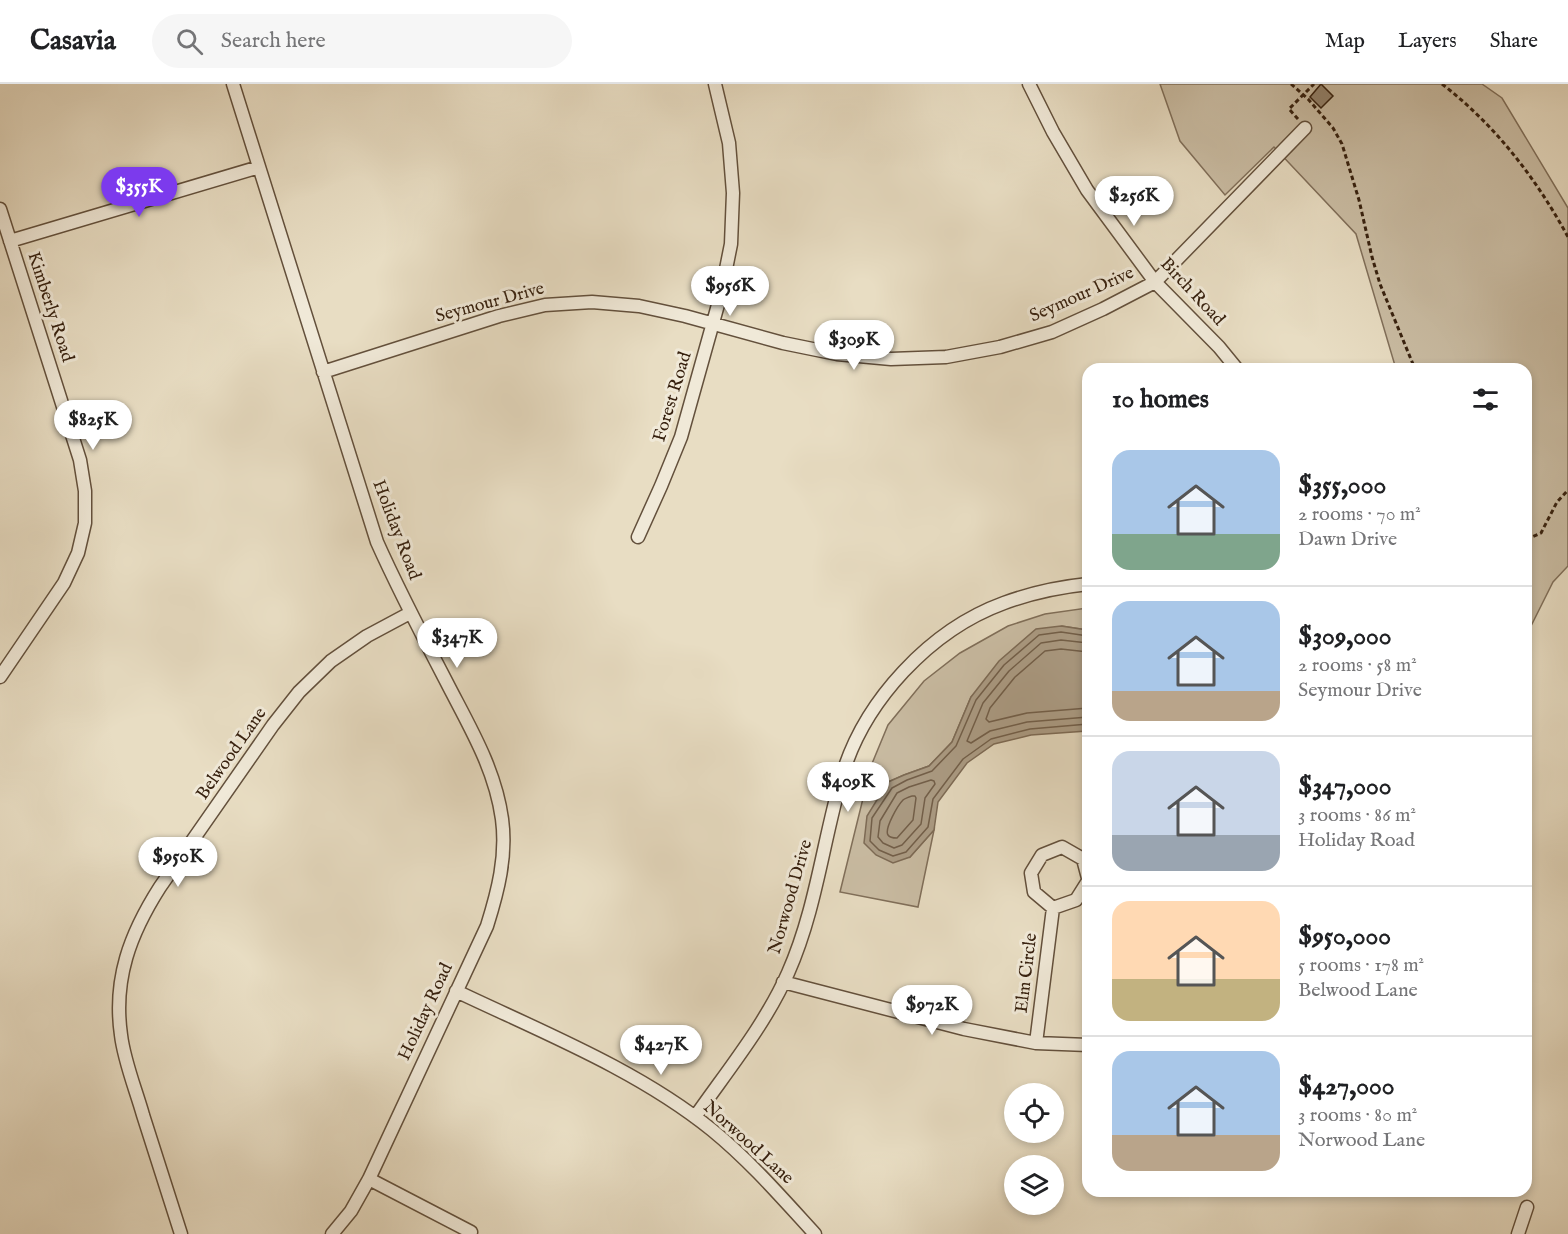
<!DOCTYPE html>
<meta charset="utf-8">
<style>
:root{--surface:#fff;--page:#f6f6f6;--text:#202124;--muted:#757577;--line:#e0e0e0;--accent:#7c3aed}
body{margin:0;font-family:"IM FELL English",serif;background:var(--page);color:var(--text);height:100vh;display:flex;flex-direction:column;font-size:22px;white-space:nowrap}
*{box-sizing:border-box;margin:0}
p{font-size:20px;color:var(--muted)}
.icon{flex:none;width:33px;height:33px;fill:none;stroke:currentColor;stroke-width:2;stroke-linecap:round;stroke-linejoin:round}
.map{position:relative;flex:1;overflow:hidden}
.details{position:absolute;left:1082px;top:279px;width:450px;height:834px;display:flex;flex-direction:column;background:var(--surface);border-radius:18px;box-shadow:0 3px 9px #0003}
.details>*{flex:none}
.buttons{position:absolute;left:1004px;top:999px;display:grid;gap:12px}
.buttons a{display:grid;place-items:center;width:60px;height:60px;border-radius:50%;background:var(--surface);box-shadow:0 3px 9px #0003;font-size:30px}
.price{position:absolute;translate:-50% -51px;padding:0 14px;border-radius:21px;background:#fff;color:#222;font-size:20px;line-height:39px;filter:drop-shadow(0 2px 3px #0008)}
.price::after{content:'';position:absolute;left:50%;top:36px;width:18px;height:14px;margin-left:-9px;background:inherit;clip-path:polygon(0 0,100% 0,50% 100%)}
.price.selected{background:var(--accent);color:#fff}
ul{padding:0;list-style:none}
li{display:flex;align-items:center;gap:18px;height:150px;padding:0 30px}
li+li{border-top:2px solid var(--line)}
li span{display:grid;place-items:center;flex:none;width:168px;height:120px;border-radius:18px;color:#555}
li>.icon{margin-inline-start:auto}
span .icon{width:72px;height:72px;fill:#fffc;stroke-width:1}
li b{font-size:26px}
h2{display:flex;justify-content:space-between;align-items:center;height:72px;padding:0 30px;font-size:26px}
header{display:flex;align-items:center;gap:36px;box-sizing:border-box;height:84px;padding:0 30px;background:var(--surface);border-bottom:2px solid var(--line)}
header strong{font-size:28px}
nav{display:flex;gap:33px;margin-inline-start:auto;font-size:21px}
.search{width:420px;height:54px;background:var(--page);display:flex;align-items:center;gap:15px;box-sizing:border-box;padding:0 21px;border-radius:33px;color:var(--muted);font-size:22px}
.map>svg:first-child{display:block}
.green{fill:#cabda4;stroke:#806f5a;stroke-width:1.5}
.water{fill:#ac9d86;stroke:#7d6b56;stroke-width:1.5}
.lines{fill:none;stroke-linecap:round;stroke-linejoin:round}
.shore{stroke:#725f4a;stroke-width:1.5}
.building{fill:#93836d;stroke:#37210f;stroke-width:1.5}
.street-casing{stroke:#63503c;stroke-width:15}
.path{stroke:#37210f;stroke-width:3;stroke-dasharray:4.5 3;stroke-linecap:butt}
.street{stroke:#f0e9d8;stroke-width:12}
.labels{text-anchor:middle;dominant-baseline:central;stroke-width:6;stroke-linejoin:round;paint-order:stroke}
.street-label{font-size:18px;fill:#37210f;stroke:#f0e9d8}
</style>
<header>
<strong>Casavia</strong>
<div class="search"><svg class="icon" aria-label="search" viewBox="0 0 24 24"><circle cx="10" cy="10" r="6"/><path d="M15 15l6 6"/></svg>Search here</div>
<nav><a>Map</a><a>Layers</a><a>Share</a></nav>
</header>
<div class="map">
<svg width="1568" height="1150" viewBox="0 0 1568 1150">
<rect width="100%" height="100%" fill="#e8ddc3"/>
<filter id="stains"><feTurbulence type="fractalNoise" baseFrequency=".00333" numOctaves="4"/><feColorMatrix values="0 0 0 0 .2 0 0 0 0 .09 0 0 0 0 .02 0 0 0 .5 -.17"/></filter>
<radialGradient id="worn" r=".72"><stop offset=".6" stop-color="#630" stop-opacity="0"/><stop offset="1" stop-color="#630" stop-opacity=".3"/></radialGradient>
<path class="green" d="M1160 0H1482L1502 14 1568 124V482L1553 498 1526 552V285H1396L1356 150 1274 63 1225 111 1180 57Z
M1087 524V546L1062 542 971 613 952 658 929 682 904 691 888 698 910 773 934 746 918 823 840 808 871 682 888 641 924 597 960 569 1008 542 1045 530Z"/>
<path class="water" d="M1061 542 1087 546V647L1031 651 994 660 967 679 938 718 934 746 910 773 893 779 876 771 864 759 867 732 888 698 904 691 929 682 952 658 971 613 999 577 1036 545Z"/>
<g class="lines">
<path class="shore" d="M1088 552 1061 548 1039 551 1004 581 976 616 956 662 932 687 907 696 892 704 872 734 870 757 879 766 893 772 906 768 928 743 933 715 963 675 991 655 1030 645 1088 640
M1088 559 1061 556 1041 559 1009 587 983 619 967 657 971 659 990 647 1027 638 1088 633
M1088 568 1061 565 1045 567 1015 593 990 624 986 635 989 638 1027 629 1088 624
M931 696 934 697 935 700 925 714 921 740 902 761 894 764 883 759 878 753 880 737 897 709 909 703Z
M912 712H915L916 714 913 736 897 754C894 754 890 754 888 751 884 745 898 721 903 716 904 715 911 712 912 712Z"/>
</g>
<path class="building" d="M1321 0 1333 12 1321 24 1310 13Z"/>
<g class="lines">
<g class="street-casing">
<path id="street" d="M233 0 377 458C398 505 422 551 446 597 469 642 495 684 502 735 507 772 498 807 487 842L369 1095 351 1127 332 1150
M1029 0 1053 48 1087 106 1155 198 1219 263 1237 285
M0 125 80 376 85 407V439L78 469 64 499 0 593
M10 157 259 83
M323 288 499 232 545 221 592 218 639 222 685 232 783 259 837 270 891 275 946 273 1000 263 1052 248 1103 225 1155 198 1305 44
M638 453 661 402 681 353 721 210 731 160 733 109 729 59 715 0
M1053 824 1034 808 1031 789 1042 771 1062 763 1083 775 1088 794
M1053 824 1076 816 1088 797
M783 898 964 945 1036 959 1088 961
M456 907C542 948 638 986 712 1046 750 1077 782 1114 815 1150
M1036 959 1053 824
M695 1033C727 987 765 941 788 889 816 826 823 757 842 692 864 617 930 546 1004 519 1031 509 1059 503 1088 500
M369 1095 471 1148
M181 1150C168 1110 156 1071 143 1031 136 1006 124 977 121 951 113 895 130 850 160 803L273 641 299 608 331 577 367 552 410 529
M1518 1150 1527 1123"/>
</g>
<path class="path" d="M1291 0 1308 15 1333 44 1342 60 1359 116 1372 173 1380 200 1415 285
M1442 0C1495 41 1536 94 1568 153
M1298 35 1289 25 1314 0
M1526 454 1532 453 1541 449 1557 418 1568 406"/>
<use href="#street" class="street"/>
</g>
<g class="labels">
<g class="street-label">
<text transform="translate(1192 208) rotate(47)">Birch Road</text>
<text transform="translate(1082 211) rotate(-24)">Seymour Drive</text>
<text transform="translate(490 219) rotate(-15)">Seymour Drive</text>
<text transform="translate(50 223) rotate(72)">Kimberly Road</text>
<text transform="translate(673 313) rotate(-73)">Forest Road</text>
<text transform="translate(396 446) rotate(69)">Holiday Road</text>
<text transform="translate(232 670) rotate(-55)">Belwood Lane</text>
<text transform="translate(791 813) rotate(-74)">Norwood Drive</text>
<text transform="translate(1027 889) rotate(-83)">Elm Circle</text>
<text transform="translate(426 928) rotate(-65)">Holiday Road</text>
<text transform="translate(748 1059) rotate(42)">Norwood Lane</text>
</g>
</g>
<rect width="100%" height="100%" filter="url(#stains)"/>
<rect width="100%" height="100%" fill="url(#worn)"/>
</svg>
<div class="buttons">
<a><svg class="icon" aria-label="locate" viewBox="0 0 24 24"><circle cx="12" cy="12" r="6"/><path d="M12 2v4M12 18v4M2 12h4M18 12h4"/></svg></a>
<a><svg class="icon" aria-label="layers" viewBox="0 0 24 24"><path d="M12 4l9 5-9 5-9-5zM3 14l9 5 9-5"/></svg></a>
</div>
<b class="price selected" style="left:139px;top:134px">$355K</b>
<b class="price" style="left:1134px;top:143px">$256K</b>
<b class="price" style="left:730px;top:233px">$956K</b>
<b class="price" style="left:854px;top:287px">$309K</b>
<b class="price" style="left:93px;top:367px">$825K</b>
<b class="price" style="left:457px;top:585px">$347K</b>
<b class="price" style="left:848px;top:729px">$409K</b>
<b class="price" style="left:178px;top:804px">$950K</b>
<b class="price" style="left:932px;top:952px">$972K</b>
<b class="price" style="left:661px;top:992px">$427K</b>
<section class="details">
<h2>10 homes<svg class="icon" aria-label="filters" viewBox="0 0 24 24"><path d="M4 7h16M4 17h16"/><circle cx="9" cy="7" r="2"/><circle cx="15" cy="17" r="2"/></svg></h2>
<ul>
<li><span style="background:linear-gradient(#a9c7e8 70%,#7fa58c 0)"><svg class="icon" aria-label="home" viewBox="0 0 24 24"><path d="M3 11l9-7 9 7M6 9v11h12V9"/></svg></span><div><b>$355,000</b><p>2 rooms · 70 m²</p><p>Dawn Drive</p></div></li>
<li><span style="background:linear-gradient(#a9c7e8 75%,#b9a48a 0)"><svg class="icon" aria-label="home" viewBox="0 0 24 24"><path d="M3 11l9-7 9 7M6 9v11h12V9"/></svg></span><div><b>$309,000</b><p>2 rooms · 58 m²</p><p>Seymour Drive</p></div></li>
<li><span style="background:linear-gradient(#c9d6e8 70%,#9aa5b1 0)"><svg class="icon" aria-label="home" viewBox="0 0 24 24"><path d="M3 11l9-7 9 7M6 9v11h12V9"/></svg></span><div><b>$347,000</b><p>3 rooms · 86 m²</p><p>Holiday Road</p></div></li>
<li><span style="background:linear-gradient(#ffd9b3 65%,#c2b280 0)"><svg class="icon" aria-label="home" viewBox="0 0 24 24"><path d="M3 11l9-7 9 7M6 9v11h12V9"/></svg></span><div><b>$950,000</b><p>5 rooms · 178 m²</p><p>Belwood Lane</p></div></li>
<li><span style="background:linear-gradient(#a9c7e8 70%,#b9a48a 0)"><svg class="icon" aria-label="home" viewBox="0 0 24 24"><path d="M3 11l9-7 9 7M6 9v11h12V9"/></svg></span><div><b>$427,000</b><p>3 rooms · 80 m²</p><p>Norwood Lane</p></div></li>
</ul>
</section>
</div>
